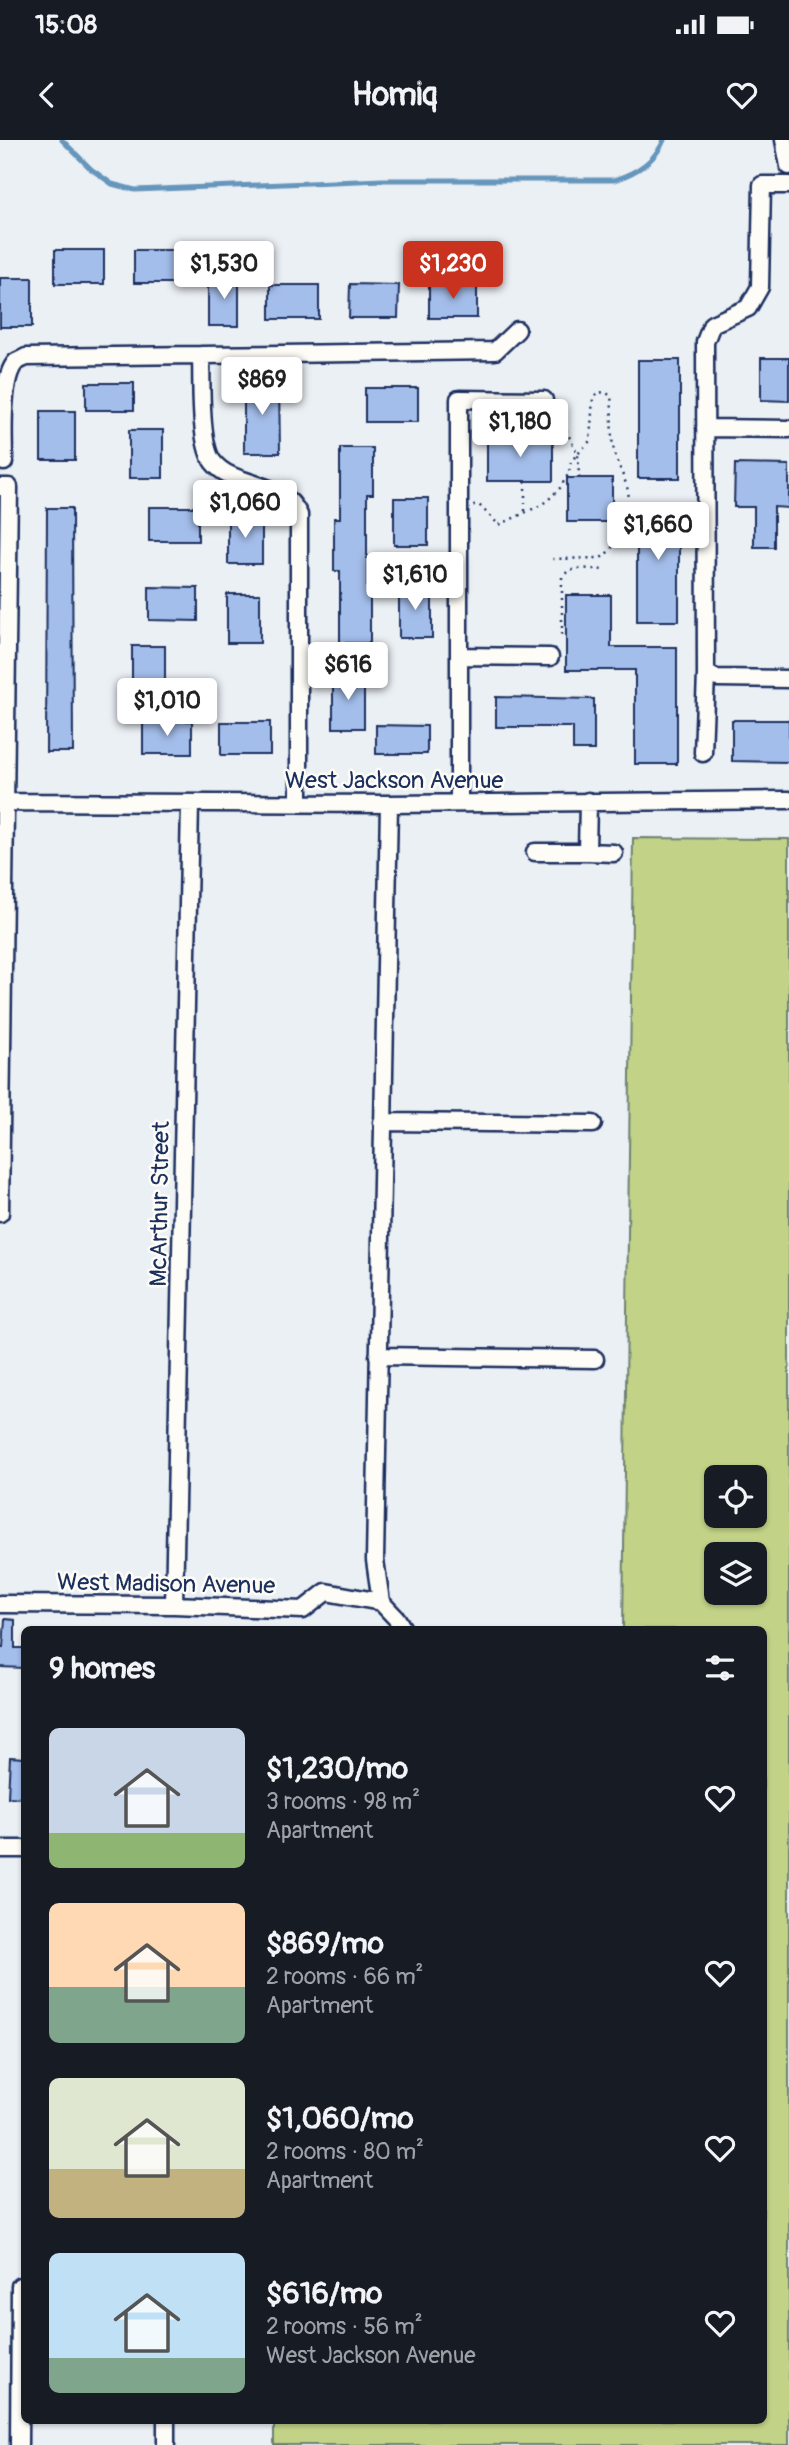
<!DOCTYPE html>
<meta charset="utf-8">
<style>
:root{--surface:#171b24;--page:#242831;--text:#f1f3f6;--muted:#9ea1a6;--accent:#c8321e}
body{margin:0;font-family:Pangolin,sans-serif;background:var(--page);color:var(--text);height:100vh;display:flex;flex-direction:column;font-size:26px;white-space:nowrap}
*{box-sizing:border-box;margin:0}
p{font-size:23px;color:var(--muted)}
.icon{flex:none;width:38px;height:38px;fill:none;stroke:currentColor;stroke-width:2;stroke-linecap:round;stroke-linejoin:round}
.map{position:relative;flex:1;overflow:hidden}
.drawer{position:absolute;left:21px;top:1486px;width:746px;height:798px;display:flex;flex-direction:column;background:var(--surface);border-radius:10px;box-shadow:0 2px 5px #0004}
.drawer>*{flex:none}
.tools{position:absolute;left:704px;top:1325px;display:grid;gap:14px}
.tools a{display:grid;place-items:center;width:63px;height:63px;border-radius:10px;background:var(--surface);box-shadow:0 2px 5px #0004;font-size:35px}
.price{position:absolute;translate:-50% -60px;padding:0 16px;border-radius:7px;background:#fff;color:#222;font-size:23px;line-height:46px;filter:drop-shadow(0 2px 4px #0008)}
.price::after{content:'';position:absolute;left:50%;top:42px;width:21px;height:16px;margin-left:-10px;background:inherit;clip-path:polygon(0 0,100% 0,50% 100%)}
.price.selected{background:var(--accent);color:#fff}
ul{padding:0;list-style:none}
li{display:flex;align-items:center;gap:21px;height:175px;padding:0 28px}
li span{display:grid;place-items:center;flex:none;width:196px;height:140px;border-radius:10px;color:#555}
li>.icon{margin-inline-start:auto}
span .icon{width:84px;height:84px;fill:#fffc;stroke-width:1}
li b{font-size:30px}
h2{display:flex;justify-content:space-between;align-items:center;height:84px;padding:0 28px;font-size:30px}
.status{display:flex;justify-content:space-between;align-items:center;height:49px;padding:0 35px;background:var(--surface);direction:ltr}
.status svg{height:19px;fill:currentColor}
header{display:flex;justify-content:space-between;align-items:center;height:91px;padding:0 28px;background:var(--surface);font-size:32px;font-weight:700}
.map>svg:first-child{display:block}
.green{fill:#c2d387;stroke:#6e8172;stroke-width:2;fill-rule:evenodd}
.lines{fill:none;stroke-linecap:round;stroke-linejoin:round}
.stream{stroke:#6696bc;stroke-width:5}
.building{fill:#a4beeb;stroke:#1b2f5e;stroke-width:2}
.minor-casing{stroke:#1b2f5e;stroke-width:21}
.path{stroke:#1b2f5e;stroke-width:2.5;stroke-dasharray:2 5;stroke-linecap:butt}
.minor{stroke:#fdfcf7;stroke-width:16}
.labels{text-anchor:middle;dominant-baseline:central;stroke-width:5;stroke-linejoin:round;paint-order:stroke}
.street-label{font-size:24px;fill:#1b2f5e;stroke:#fdfcf7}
</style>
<div class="status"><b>15:08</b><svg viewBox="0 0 49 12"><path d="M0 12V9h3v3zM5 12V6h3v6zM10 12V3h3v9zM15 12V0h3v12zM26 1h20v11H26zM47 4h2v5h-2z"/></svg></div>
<header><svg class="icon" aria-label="back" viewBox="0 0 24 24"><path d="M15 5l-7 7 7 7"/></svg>Homiq<svg class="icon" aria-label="heart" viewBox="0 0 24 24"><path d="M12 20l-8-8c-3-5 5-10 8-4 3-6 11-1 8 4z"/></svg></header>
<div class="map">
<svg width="789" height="2305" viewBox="0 0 789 2305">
<rect width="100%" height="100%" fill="#ebf0f5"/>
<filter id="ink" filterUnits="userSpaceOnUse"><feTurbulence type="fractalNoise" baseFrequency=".0143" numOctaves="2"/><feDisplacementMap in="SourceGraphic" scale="14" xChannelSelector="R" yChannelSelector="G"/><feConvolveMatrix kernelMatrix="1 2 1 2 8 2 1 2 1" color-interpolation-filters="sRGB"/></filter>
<g filter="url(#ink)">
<path class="green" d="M633 698 789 699V2305H274V2280H763V1489H623ZM716 1337H754V1376H716ZM716 1414H754V1452H716Z"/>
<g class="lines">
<path class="stream" d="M62 0 91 29 112 44 135 50 383 40H614C636 33 655 22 664 0"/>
</g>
<path class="building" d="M55 110H104V144H55Z
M134 110H181V143H134Z
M208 136H239V186H208Z
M0 138H32V187H0Z
M350 144 399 145 398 178H349Z
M429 144H477V178H429Z
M270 145H319V179H270Z
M761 218H789V261L761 260Z
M638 220H680V338H638Z
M244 241H279L280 313H244Z
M86 243H134V270H86Z
M365 248H418V282H365Z
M41 271H75V320H41Z
M129 290H163V338H129Z
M487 297H553V341H487Z
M340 308H373V354H367V455H370V503H340V431H334V378H340Z
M735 324 789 325V368L774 367V407H754V367H734Z
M567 338H612V382H567Z
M394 358H428V405H394Z
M637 364H679V481H637Z
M149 367H198V401H149Z
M47 368H72L73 612H46Z
M228 375H262V424H228Z
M399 445 432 446V498H399Z
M149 447 198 448V481L149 480Z
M227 454H260V503H227Z
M566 455H611V507H677V624H635V530H566Z
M132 506H165V555H132Z
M333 536H364V588H333Z
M496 557 594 559V610H573V587H496Z
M732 580H789V622L732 621Z
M143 581H192V614H143Z
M221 582H270V615H221Z
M376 585 427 586V614H376Z
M5 1479 15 1480V1508H24V1528L0 1527V1507H3Z
M10 1617 24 1618V1658L8 1657Z"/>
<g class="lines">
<g class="minor-casing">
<path id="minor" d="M784 0 789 26
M789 45H762L760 147 748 168 712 184 705 202 706 534 717 538 789 539
M705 288 789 289
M4 322C4 298 0 238 16 222 19 220 23 219 26 217L201 215
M0 347H9L0 1073
M459 516 550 517
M703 613 706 534
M0 662 389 664 789 660
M459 662V259L544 260
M299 663V375C282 338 234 349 213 322 199 303 202 240 201 215L495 211 517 190
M389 664 375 1420 381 1462 397 1479 403 1489
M535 712H587L588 661
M587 712 614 713
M382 982 593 984
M378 1216 595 1219
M0 1464 174 1465 303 1470 326 1452 381 1462
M174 1465 190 664
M0 1709H24
M166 2280V2305
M19 2305 20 2146H24"/>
</g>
<path class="path" d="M566 290 578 315 579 338
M473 365H479L499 385 541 365 549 359 560 348 569 333 571 321 590 301 593 258 597 253 605 252 611 256C613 272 610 289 613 305 615 321 625 337 628 351 632 373 620 405 601 418L550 419
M525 371V341
M562 495V437C571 425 590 429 604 430"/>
<use href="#minor" class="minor"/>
</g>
</g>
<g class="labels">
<g class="street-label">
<text x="394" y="640">West Jackson Avenue</text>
<text transform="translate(160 1064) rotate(-89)">McArthur Street</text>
<text transform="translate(166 1444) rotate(1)">West Madison Avenue</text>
</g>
</g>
</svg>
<div class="tools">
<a><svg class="icon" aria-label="locate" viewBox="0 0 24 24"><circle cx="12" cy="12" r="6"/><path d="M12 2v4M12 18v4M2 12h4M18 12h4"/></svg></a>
<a><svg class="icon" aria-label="layers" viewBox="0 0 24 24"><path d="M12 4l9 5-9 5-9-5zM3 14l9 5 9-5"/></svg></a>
</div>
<b class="price" style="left:224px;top:161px">$1,530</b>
<b class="price selected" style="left:453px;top:161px">$1,230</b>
<b class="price" style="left:262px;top:277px">$869</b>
<b class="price" style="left:520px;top:319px">$1,180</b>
<b class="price" style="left:245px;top:400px">$1,060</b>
<b class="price" style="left:658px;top:422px">$1,660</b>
<b class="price" style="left:415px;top:472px">$1,610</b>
<b class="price" style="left:348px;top:562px">$616</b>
<b class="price" style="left:167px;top:598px">$1,010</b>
<section class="drawer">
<h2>9 homes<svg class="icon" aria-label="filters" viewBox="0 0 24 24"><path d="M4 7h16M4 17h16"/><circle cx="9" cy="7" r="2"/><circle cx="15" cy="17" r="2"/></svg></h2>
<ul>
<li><span style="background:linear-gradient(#c9d6e8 75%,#8fb573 0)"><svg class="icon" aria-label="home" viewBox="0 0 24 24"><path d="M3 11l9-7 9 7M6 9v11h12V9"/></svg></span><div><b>$1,230/mo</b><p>3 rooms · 98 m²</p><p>Apartment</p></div><svg class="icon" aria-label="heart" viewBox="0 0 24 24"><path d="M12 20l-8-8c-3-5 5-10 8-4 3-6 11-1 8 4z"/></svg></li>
<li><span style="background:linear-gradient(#ffd9b3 60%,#7fa58c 0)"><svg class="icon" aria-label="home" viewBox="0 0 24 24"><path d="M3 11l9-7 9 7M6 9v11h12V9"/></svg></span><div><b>$869/mo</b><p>2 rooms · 66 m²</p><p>Apartment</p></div><svg class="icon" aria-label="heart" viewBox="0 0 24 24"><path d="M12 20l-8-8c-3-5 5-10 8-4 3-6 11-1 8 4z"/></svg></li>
<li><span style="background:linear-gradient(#dfe7d0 65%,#c2b280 0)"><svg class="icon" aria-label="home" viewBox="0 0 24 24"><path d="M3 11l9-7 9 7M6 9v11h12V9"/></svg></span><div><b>$1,060/mo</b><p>2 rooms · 80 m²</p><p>Apartment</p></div><svg class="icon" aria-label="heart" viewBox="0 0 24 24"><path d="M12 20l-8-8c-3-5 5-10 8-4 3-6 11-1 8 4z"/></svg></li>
<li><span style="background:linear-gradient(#bfe0f5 75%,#7fa58c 0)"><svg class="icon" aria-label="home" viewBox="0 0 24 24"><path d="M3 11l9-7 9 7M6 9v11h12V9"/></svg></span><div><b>$616/mo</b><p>2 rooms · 56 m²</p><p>West Jackson Avenue</p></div><svg class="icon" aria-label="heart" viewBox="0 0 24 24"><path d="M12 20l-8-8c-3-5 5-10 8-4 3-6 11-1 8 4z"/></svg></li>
</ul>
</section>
</div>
